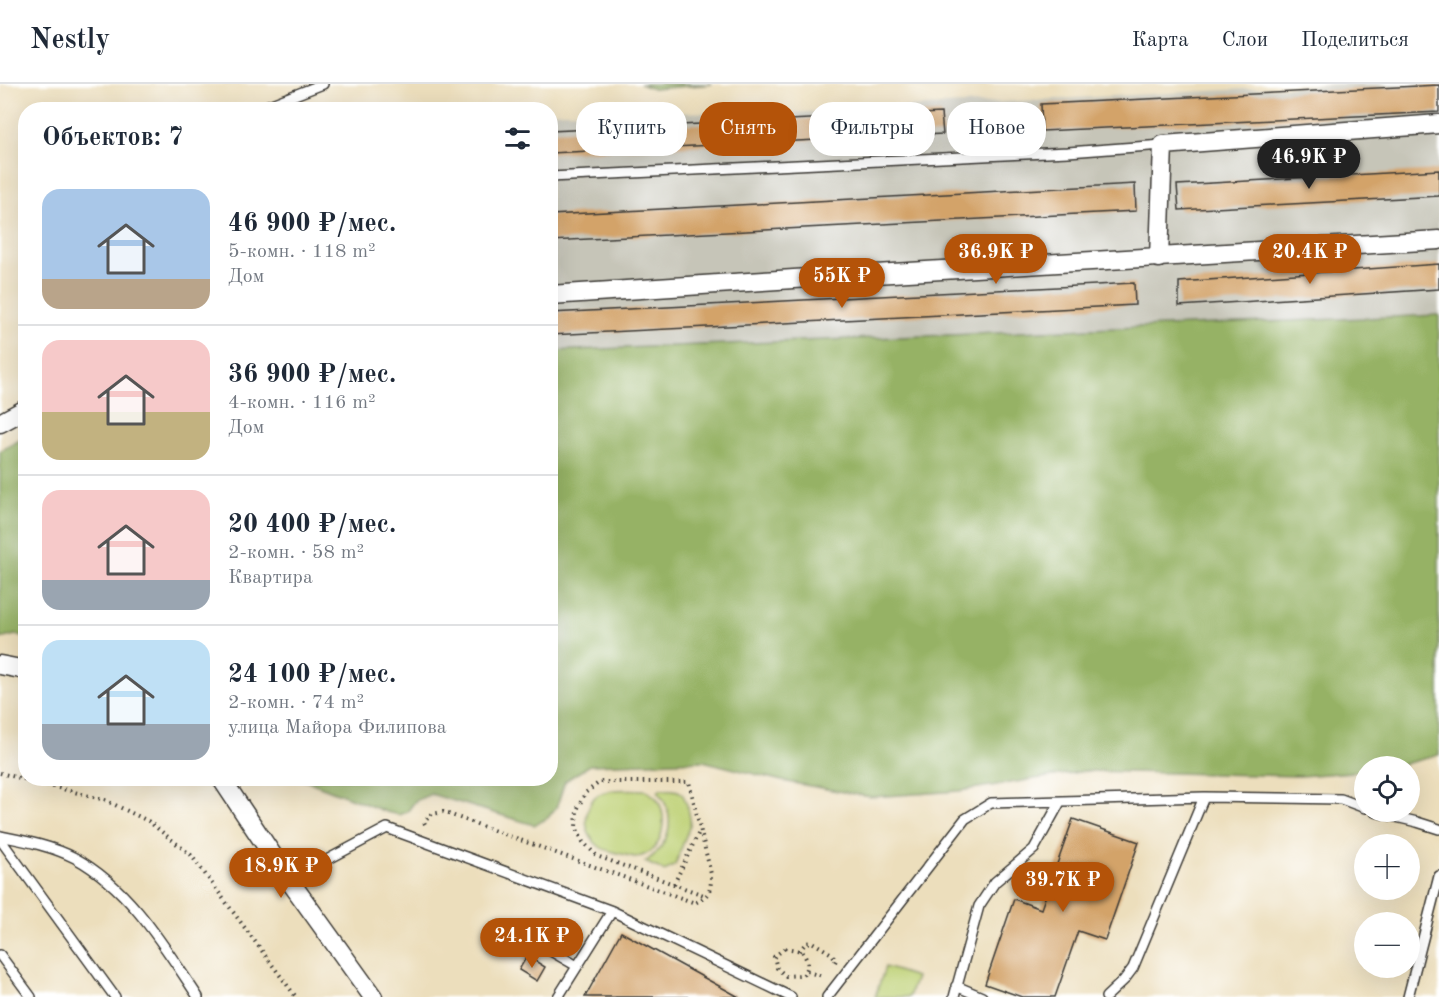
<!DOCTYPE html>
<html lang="ru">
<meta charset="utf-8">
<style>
:root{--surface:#fff;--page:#f2f2f3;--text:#1f2937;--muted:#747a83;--line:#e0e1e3;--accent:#b45309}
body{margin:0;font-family:"Old Standard TT",serif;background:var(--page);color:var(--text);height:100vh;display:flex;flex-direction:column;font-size:22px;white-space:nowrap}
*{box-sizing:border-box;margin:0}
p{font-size:20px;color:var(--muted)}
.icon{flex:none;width:33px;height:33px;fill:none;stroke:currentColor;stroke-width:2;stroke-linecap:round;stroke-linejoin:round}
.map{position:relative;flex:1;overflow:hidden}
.details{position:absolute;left:18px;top:18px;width:540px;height:684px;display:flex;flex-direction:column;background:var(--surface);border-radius:24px;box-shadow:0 6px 24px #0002}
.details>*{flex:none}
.banner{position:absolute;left:576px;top:18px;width:570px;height:54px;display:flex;gap:12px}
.buttons{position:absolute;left:1354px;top:672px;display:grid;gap:12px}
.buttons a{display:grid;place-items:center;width:66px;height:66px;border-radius:50%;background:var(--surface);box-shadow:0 6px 24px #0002;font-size:30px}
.price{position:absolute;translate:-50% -51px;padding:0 14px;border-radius:21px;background:var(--accent);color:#fff;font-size:20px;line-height:39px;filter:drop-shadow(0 2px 3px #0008)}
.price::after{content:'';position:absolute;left:50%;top:36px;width:18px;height:14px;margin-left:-9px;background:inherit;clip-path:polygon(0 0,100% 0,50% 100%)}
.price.on{background:#222;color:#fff}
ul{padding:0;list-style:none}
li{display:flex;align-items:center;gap:18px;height:150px;padding:0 24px}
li+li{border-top:2px solid var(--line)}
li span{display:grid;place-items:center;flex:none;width:168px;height:120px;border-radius:18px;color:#555}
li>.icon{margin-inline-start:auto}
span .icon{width:72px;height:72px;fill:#fffc;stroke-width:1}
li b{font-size:26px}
h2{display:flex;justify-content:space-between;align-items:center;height:72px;padding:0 24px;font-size:26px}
.pill{padding:0 21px;border-radius:24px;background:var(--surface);box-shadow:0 6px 24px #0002;font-size:21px;line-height:54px}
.pill.on{background:var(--accent);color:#fff}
header{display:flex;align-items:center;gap:36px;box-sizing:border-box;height:84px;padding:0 30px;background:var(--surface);border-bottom:2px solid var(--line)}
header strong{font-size:28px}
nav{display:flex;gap:33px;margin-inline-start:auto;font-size:21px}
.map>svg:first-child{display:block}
.industrial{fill:#c6c5b8}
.green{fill:#bdd073;stroke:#6c7648;stroke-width:1.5}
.forest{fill:#96b265;stroke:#596740;stroke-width:1.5}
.building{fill:#d3a369}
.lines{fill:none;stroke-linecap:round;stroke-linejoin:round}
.lane-casing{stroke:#3b3934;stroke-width:12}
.street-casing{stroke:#3b3934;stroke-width:21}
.path{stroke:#3b3934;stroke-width:4;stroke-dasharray:1.5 4.5;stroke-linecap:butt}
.lane{stroke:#fff;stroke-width:9}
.street{stroke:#fff;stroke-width:18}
</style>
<header>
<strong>Nestly</strong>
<nav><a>Карта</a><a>Слои</a><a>Поделиться</a></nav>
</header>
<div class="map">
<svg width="1439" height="913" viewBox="0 0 1439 913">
<rect width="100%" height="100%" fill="#fff"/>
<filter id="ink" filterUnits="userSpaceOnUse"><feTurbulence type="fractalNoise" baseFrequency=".0167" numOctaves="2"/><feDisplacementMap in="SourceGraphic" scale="12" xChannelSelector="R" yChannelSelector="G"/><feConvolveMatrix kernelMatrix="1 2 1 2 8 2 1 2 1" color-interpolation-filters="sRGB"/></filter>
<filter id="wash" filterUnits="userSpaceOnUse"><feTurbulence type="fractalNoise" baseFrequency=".008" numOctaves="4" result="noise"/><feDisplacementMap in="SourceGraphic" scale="24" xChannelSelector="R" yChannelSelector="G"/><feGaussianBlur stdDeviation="1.35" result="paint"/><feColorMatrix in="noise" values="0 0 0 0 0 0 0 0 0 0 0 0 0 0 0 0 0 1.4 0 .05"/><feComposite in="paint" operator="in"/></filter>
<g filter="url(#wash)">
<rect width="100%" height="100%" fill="#ecdebc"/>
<path class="industrial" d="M1341 0H1439V230L551 271 550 28 792 29Z"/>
<path class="green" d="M661 705C666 706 675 705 680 708 686 712 691 734 690 741L675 781 665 787 645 778C670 761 678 733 658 708Z
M646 706C650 709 654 712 657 715 668 732 664 763 644 771 637 775 629 772 622 770 615 768 606 767 600 763 585 752 583 734 591 718 599 702 631 706 646 706Z
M885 883 916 893 909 913H875Z"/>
<path class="forest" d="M640 0H712L653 5Z
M1439 231V671L1396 682H1365V687L1300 692 1085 687 959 707 871 713 782 697 703 677 590 681 565 697 557 722 548 734 534 741 431 710 415 717 408 727 399 731 386 728 302 695 550 694 551 267Z
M25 353V553L15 551 0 555V367Z"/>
<g id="blocks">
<path class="building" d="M1439 1V28L1042 47 1041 20Z
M941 29 943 50 550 69V47Z
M1439 86V112L1179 126 1177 101Z
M1135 100 1136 127 550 157V131Z
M1439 180V205L1179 222V198Z
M1134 199 1135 221 550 251V229Z
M1073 735 1139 758 1105 856 1078 847 1055 913H1022L985 900 1014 815 1041 825Z
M621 848 739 913H585Z
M527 872 545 883 537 897 519 886Z"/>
</g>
</g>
<g filter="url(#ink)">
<use href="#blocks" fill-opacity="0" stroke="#3b3934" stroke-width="1.5"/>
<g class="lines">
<g class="lane-casing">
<path id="lane" d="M256 26 323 0
M550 93 1068 68 1163 61
M1375 728 1417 738 1439 745
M0 752C25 757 52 762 75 774 130 804 164 862 198 913
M0 755 115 913
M289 796 387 744 612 827 791 913
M525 852 577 882
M0 871 31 913
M956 902 982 913
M558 913 612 827
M827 913 965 735 991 719 1204 713 1341 715 1365 724
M954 913 979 822 995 798 1034 765 1060 718
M1106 913 1124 896 1133 884 1204 713
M1408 913 1439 792"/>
</g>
<g class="street-casing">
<path id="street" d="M1159 174 1163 61 1439 40
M550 211 809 194 1439 156
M0 339 26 325
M0 581 26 586
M221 694 289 796 373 913"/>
</g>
<path class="path" d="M0 689 105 716 148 737 191 771 296 913
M425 740 424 738 432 730 443 728 695 819C710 811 711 807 711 790L689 698H600L585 709 577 726 576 743 583 758 597 772 706 812
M674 800 700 746
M785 864 802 867C807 876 811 882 803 891L786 892 777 884 774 873Z
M799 867 806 859 812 858 832 870 836 876 835 878
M807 888 823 892"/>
<use href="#lane" class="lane"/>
<use href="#street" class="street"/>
</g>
</g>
</svg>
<div class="buttons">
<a><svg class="icon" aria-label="locate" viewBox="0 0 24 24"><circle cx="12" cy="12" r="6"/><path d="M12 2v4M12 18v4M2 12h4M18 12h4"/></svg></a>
<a>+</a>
<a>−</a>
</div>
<b class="price on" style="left:1309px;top:106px">46.9K ₽</b>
<b class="price" style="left:996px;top:201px">36.9K ₽</b>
<b class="price" style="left:1310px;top:201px">20.4K ₽</b>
<b class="price" style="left:842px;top:225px">55K ₽</b>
<b class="price" style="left:281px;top:815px">18.9K ₽</b>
<b class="price" style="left:1063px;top:829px">39.7K ₽</b>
<b class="price" style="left:532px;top:885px">24.1K ₽</b>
<div class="banner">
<a class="pill">Купить</a>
<a class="pill on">Снять</a>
<a class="pill">Фильтры</a>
<a class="pill">Новое</a>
</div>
<section class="details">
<h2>Объектов: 7<svg class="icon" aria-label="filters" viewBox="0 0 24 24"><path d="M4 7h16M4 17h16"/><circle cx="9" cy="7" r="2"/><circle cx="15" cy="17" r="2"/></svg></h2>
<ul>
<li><span style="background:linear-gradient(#a9c7e8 75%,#b9a48a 0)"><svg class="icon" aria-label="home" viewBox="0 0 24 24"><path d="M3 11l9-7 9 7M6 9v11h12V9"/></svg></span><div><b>46 900 ₽/мес.</b><p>5-комн. · 118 m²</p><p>Дом</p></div></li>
<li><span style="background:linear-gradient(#f6c9c9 60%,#c2b280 0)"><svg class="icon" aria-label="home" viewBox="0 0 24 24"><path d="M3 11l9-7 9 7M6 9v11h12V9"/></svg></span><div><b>36 900 ₽/мес.</b><p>4-комн. · 116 m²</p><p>Дом</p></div></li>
<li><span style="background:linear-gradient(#f6c9c9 75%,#9aa5b1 0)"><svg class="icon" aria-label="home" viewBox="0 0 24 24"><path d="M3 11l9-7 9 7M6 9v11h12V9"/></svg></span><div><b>20 400 ₽/мес.</b><p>2-комн. · 58 m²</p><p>Квартира</p></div></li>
<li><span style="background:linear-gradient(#bfe0f5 70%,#9aa5b1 0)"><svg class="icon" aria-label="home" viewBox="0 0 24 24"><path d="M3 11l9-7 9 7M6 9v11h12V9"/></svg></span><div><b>24 100 ₽/мес.</b><p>2-комн. · 74 m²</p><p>улица Майора Филипова</p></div></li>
</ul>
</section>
</div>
